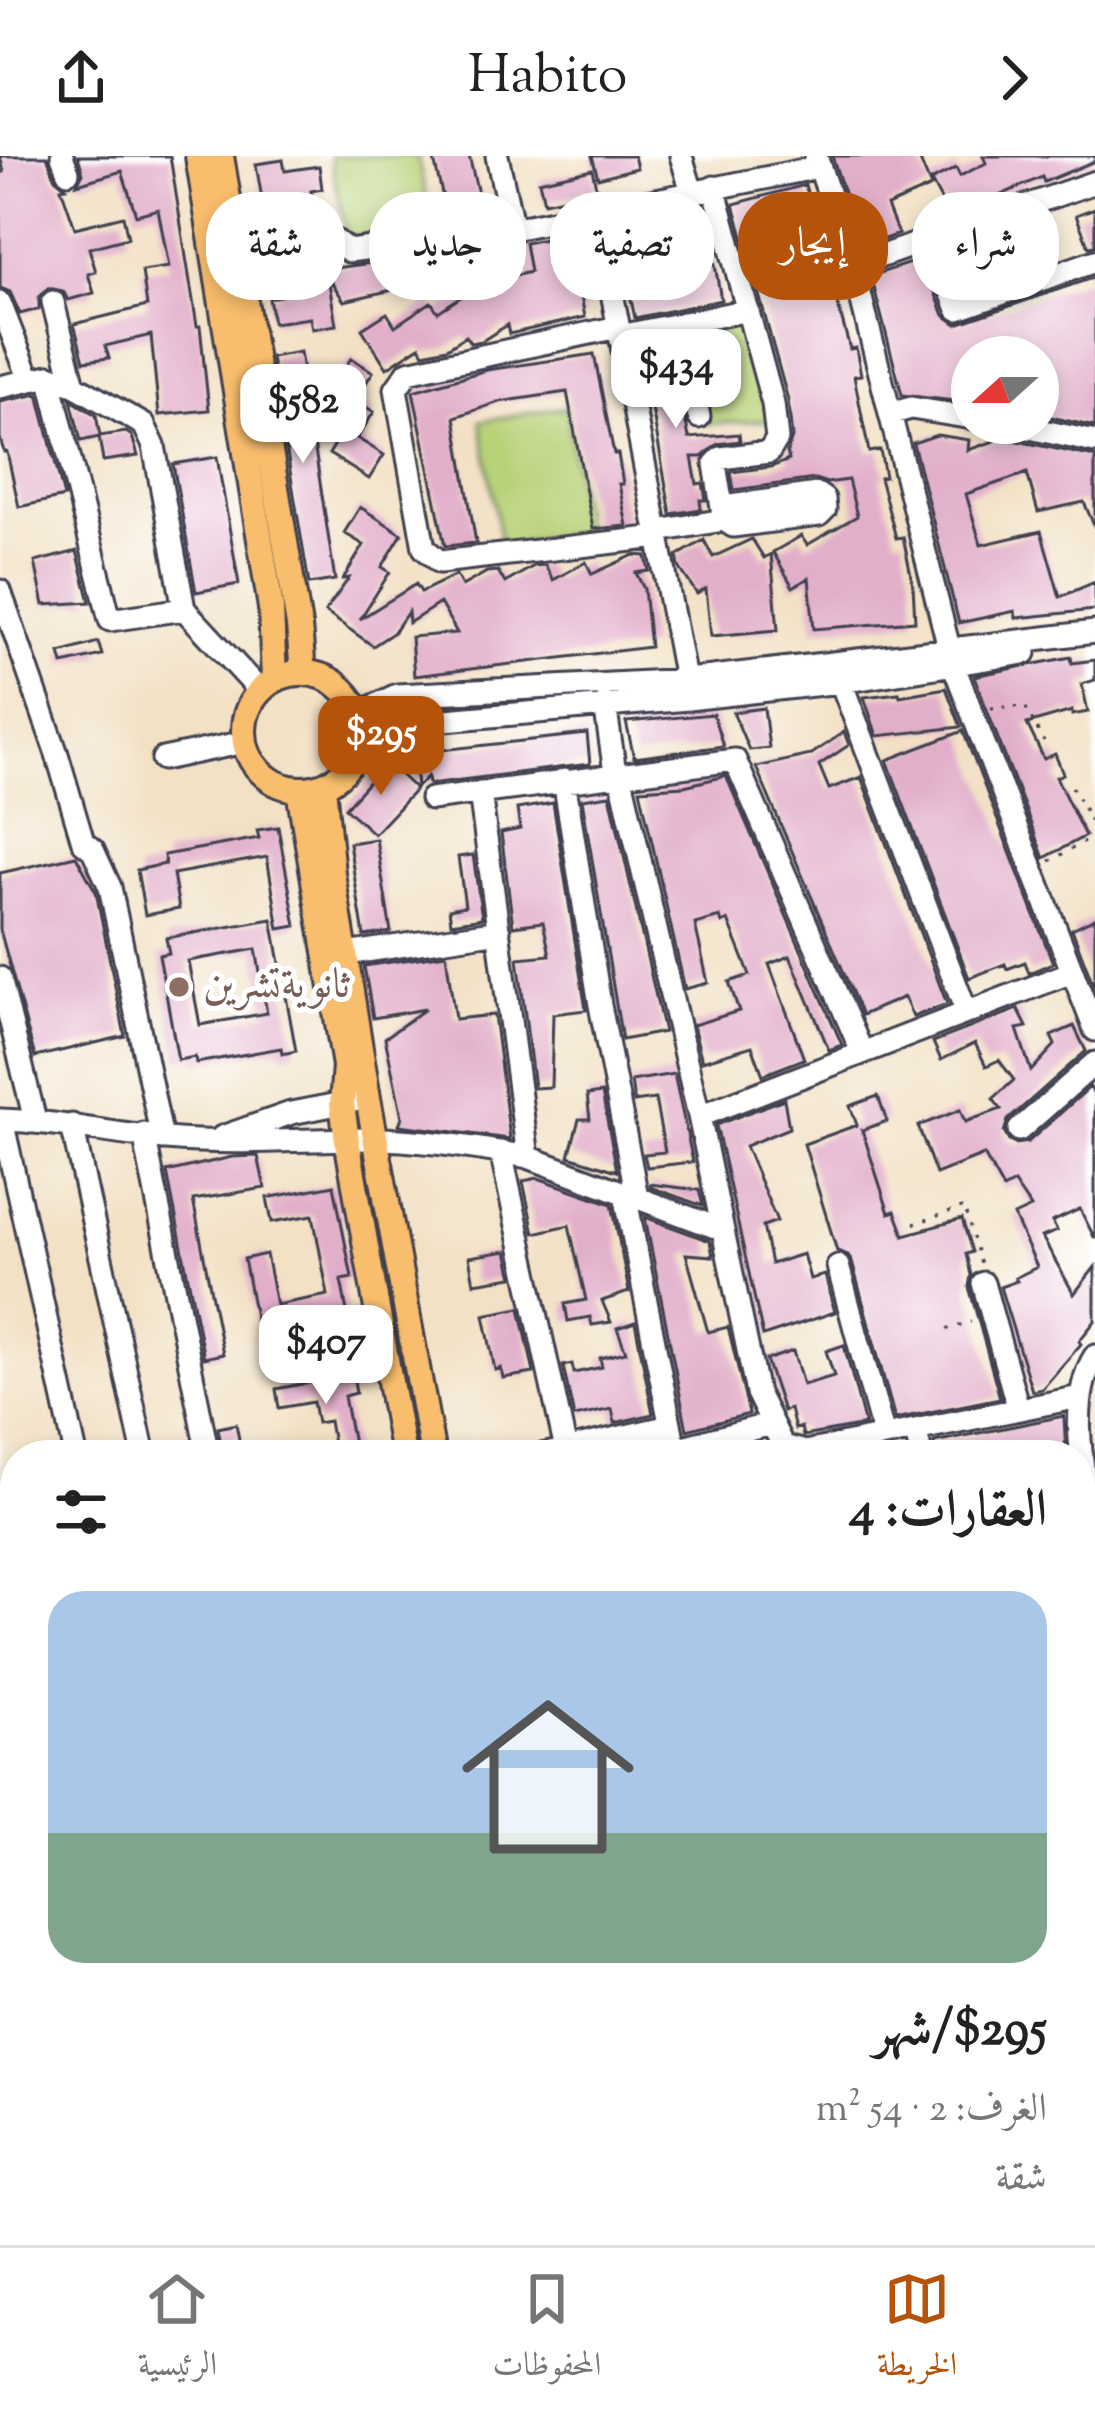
<!DOCTYPE html>
<html lang="ar">
<meta charset="utf-8">
<style>
:root{--surface:#fff;--page:#f6f6f6;--text:#222;--muted:#767676;--line:#e0e0e0;--accent:#b45309}
body{margin:0;font-family:"Sorts Mill Goudy",Amiri,serif;background:var(--page);color:var(--text);direction:rtl;height:100vh;display:flex;flex-direction:column;font-size:45px;white-space:nowrap}
*{box-sizing:border-box;margin:0}
p{font-size:39px;color:var(--muted)}
.icon{flex:none;width:66px;height:66px;fill:none;stroke:currentColor;stroke-width:2;stroke-linecap:round;stroke-linejoin:round}
.map{position:relative;flex:1;overflow:hidden;direction:ltr}
.details{position:absolute;left:0px;top:1284px;width:1095px;height:807px;display:flex;flex-direction:column;background:var(--surface);border-radius:48px 48px 0 0;box-shadow:0 6px 18px #0003;direction:rtl}
.details>*{flex:none}
.top-card{position:absolute;left:36px;top:36px;width:1023px;height:108px;direction:rtl;display:flex;gap:24px}
.needle{width:78px;rotate:249deg}
.tools{position:absolute;left:951px;top:180px;display:grid;gap:24px}
.tools a{display:grid;place-items:center;width:108px;height:108px;border-radius:50%;background:var(--surface);box-shadow:0 6px 18px #0003;font-size:60px}
.price{position:absolute;translate:-50% -102px;padding:0 27px;border-radius:24px;background:#fff;color:#222;font-size:39px;line-height:78px;filter:drop-shadow(0 3px 6px #0008)}
.price::after{content:'';position:absolute;left:50%;top:72px;width:36px;height:27px;margin-left:-18px;background:inherit;clip-path:polygon(0 0,100% 0,50% 100%)}
.price.active{background:var(--accent);color:#fff}
ul{padding:0;list-style:none}
li{display:grid;align-content:center;gap:24px;height:636px;padding:0 48px}
li span{display:grid;place-items:center;height:372px;border-radius:36px;color:#555}
li>.icon{margin-inline-start:auto}
span .icon{width:216px;height:216px;fill:#fffc;stroke-width:1}
li b{font-size:51px}
h2{display:flex;justify-content:space-between;align-items:center;height:144px;padding:0 48px;font-size:51px}
.tag{padding:0 42px;border-radius:48px;background:var(--surface);box-shadow:0 6px 18px #0003;font-size:42px;line-height:108px}
.tag.active{background:var(--accent);color:#fff}
header{display:flex;justify-content:space-between;align-items:center;height:156px;padding:0 48px;background:var(--surface);font-size:54px;font-weight:600}
.menu{display:flex;justify-content:space-around;align-items:center;height:168px;border-top:3px solid var(--line);background:var(--surface);font-size:33px;color:var(--muted)}
.menu a{display:grid;justify-items:center;gap:6px}
.menu .active{color:var(--accent)}
.map>svg:first-child{display:block}
.green{fill:#b8d278;stroke:#6d7a5a;stroke-width:3}
.building{fill:#e2afca;fill-rule:evenodd}
.lines{fill:none;stroke-linecap:round;stroke-linejoin:round}
.minor-casing{stroke:#413f50;stroke-width:27}
.major-casing{stroke:#413f50;stroke-width:30}
.path{stroke:#413f50;stroke-width:3;stroke-dasharray:3 9;stroke-linecap:butt}
.minor{stroke:#fff;stroke-width:21}
.major{stroke:#f9be6d;stroke-width:24}
.education-dot{fill:#8d6e63;stroke:#fff;stroke-width:4.5}
.labels{text-anchor:middle;dominant-baseline:central;stroke-width:10;stroke-linejoin:round;paint-order:stroke}
.education-label{font-size:42px;fill:#785e54;stroke:#fff;text-anchor:start}
</style>
<header><svg class="icon" aria-label="forward" viewBox="0 0 24 24"><path d="M9 5l7 7-7 7"/></svg>Habito<svg class="icon" aria-label="share" viewBox="0 0 24 24"><path d="M12 15V3M7 8l5-5 5 5M5 13v7h14v-7"/></svg></header>
<div class="map">
<svg width="1095" height="2089" viewBox="0 0 1095 2089">
<rect width="100%" height="100%" fill="#fff"/>
<filter id="ink" filterUnits="userSpaceOnUse"><feTurbulence type="fractalNoise" baseFrequency=".00833" numOctaves="2"/><feDisplacementMap in="SourceGraphic" scale="24" xChannelSelector="R" yChannelSelector="G"/><feConvolveMatrix kernelMatrix="1 2 1 2 8 2 1 2 1" color-interpolation-filters="sRGB"/></filter>
<filter id="wash" filterUnits="userSpaceOnUse"><feTurbulence type="fractalNoise" baseFrequency=".004" numOctaves="4" result="noise"/><feDisplacementMap in="SourceGraphic" scale="48" xChannelSelector="R" yChannelSelector="G"/><feGaussianBlur stdDeviation="2.7" result="paint"/><feColorMatrix in="noise" values="0 0 0 0 0 0 0 0 0 0 0 0 0 0 0 0 0 1.4 0 .05"/><feComposite in="paint" operator="in"/></filter>
<g filter="url(#wash)">
<rect width="100%" height="100%" fill="#f2e1c5"/>
<path class="green" d="M330 0H417L432 65 348 83Z
M744 164 770 264 707 268 689 175Z
M565 251 585 376 501 390 481 265Z
M112 2076H510L512 2089H112Z"/>
<g id="blocks">
<path class="building" d="M0 0H47L55 22 66 31 61 32 75 72 123 60 128 82 89 92 96 116 88 118 94 137 68 144 63 135 48 132 39 141V153L20 158 10 136 0 132V17L4 16Z
M78 0H170L197 170H200L209 254 159 259 151 179 105 190 109 202 84 205 74 168 147 150 142 115 169 111 158 53 136 59 122 15 77 28 83 17Z
M433 0H469L483 59 478 63 449 66Z
M592 0H634L637 12 598 22Z
M832 0H918L931 31 887 50 898 78 868 89 855 56 851 58Z
M983 0H1095V5L1044 26 1042 21 978 49 975 44 948 57 931 25 956 12 960 20 986 7Z
M283 4 285 15 319 10 322 33 311 35 317 72 293 75 291 64 255 70 251 44 262 43 256 8Z
M592 13 597 35 544 46 539 25Z
M805 29 850 193 856 192 861 219 854 220 869 296 880 294 885 321 880 322 896 382 903 381 913 429 915 465 814 473 809 422 793 431 773 396 801 380 807 389 857 360 848 324 827 327 815 323 734 334 731 316 771 311 789 304 787 296 792 281 788 244 734 48Z
M704 52 716 96 713 97 721 144 635 162 615 70ZM683 93 689 123 656 129 650 99Z
M1095 52V90L1089 91 1076 59Z
M1012 71 1027 113 967 134 950 92Z
M569 78 585 161 509 178 507 169 482 185 470 187 466 180 447 192 424 197 420 190 387 212 362 173 387 157 395 170 431 146 438 156 491 121 492 125 530 116 525 87Z
M485 92 489 112 344 145 328 121 336 169 312 173 310 162 273 167 269 142 280 140 275 106 301 101 303 113 326 109 327 113Z
M922 103 944 159 957 168 1095 121V271L1038 258V201H972V247L902 239 871 120Z
M670 185 689 282 739 278 740 285 718 288 702 301H692L697 328 703 327 706 344H700L701 353 671 358 641 191Z
M300 196 335 424 309 428 271 201Z
M594 198 614 298H618L623 328H619L627 370 593 373 567 236 499 246 455 261 476 387 445 390 413 235 487 214Z
M351 202 373 216 355 244 374 256 357 282 384 299 369 323 329 298 346 270 319 253Z
M38 238 64 341 19 351 7 296H4L0 282V246Z
M71 244 96 259 100 280 126 276 132 280 138 300 103 305 99 281 81 285Z
M937 279 969 284 968 294 1003 282 1095 301V372L1084 346 1038 356 1027 317 966 338 981 389 1041 375 1060 441 1095 426V454L1016 462 1015 455 959 467 913 287Z
M217 301 239 428 196 436 173 308Z
M360 351 402 378 382 411 390 416 360 463 416 428 421 436 456 419 462 430 487 416 498 415 505 427 534 410 545 409 553 424 586 406 592 418 634 399 646 400 649 415 636 417 644 433 650 491 414 520 411 481 457 477 440 447 409 467 408 456 393 477 373 490 325 456 349 422 343 423 364 389 344 377Z
M752 383 764 402 771 398 778 474 711 480 706 433 697 438 679 411 677 400 704 384 713 401Z
M77 395 90 446 44 449 35 406Z
M98 486 102 499 63 508 60 497Z
M1071 501 1072 507 1095 504V524L1082 528 1088 556 1072 559V555L1027 568 1044 603 1055 598 1063 618 1056 621 1085 680 1044 702 974 520Z
M946 532 961 571 877 580 864 541 899 537 900 540Z
M764 552 769 592 749 594 733 556Z
M713 558 723 590 634 602 626 566Z
M963 575 1053 807 1029 817 1025 806 1007 813 1005 808 969 822 887 604Z
M844 576 849 589 819 609 829 633 861 621 947 848 913 861 904 841 862 859 756 611 810 599Z
M587 578 590 608 429 628 428 620 417 631 414 597Z
M387 606 416 633 374 678 345 652Z
M726 620 842 889 829 894 790 800 769 808 804 903 763 919 752 890 702 905 693 869 739 855 729 826 750 819 728 764 722 767 720 761 695 768 708 827 685 833 640 633 684 630Z
M610 639 664 876 622 884 582 643Z
M553 647 586 854 553 858 551 931 534 932 518 802 550 799 543 766 513 770 501 677 520 673 517 653Z
M278 671 296 770 279 773 267 701 173 718 179 753 145 759 137 714 165 708 164 699 259 682 257 674Z
M376 683 391 776 364 780 349 687Z
M473 699 482 762 451 767 449 753 465 750 458 701Z
M76 700 96 736 125 880 35 901 0 774V717Z
M1095 762V833L1072 773Z
M272 763 296 895 282 898 281 892 196 907 195 901 178 904 159 799 169 797 166 782ZM256 793 267 857 200 869 188 805Z
M446 798 455 863 494 859 510 983 399 969 402 961 385 882 425 853 373 862 364 810Z
M1018 853 1027 871 1017 873 1031 915 1055 889 1051 880 1074 870 1086 895 1008 964 1004 976 1009 985 1015 988 1028 986 1090 931 1095 940V1083L1080 1053 1052 1066 1057 1075 1042 1081 1074 1138 1095 1111V1165L1079 1185 1081 1188 1042 1233 1032 1235 1000 1131 1017 1125 1015 1122 1037 1111 1014 1060 1031 1052 1014 1027 1003 1033 984 999 936 1018 918 970 960 954 965 966 1001 953 993 943 1014 924 999 904 986 910 975 887 941 904 933 886Z
M674 918 693 1006 647 1011 644 998 665 996 655 943 634 946 631 925Z
M602 937 617 1015 569 1000 579 963H590L587 939Z
M878 940 887 965 862 974 889 1057 895 1055 904 1079 962 1063 972 1096 966 1098 971 1119 969 1131 1000 1242 895 1263 852 1106 848 1099 837 1095 804 988 857 969 850 950Z
M784 943 789 972 745 990 777 1065 763 1070 771 1108 803 1098 810 1123 825 1119 835 1156 763 1180 716 969Z
M258 1000 265 1032 193 1044 223 1198 204 1202 167 1016 232 1001Z
M538 1022 612 1048 629 1136 602 1145 611 1166 592 1169 590 1161 568 1165 565 1148 586 1144 569 1069 534 1077 523 1025Z
M650 1028 699 1034 703 1050 650 1031Z
M334 1029 352 1122 341 1124 350 1171 295 1182 291 1159 256 1166 244 1103 266 1098 276 1149 328 1139 313 1059 272 1066 267 1042Z
M645 1061 710 1085 713 1100 686 1098 708 1176 728 1171 749 1258 687 1274Z
M507 1095 513 1121 474 1127 469 1101Z
M520 1152 534 1217 503 1222 501 1212 495 1214 484 1159Z
M635 1166 653 1258 615 1267 612 1253 574 1261 563 1210 572 1208 574 1217 602 1211 600 1202 626 1196 617 1172Z
M844 1189 865 1269 803 1280 801 1271 795 1273 790 1253 783 1255 766 1204 793 1195 803 1229 834 1220 826 1195Z
M353 1218 356 1237 344 1240 355 1299H335L329 1265 317 1267 313 1246 279 1252 276 1233Z
M1064 1260 1066 1299H936L934 1286Z
M236 1268 242 1299H223L218 1272Z
M1095 1590V1622L1080 1624V1592Z
M4 1687 15 1726V1763H11L0 1725V1688Z
M15 1772V1806L0 1810V1775Z
M15 1850V1891H13L0 1884V1856Z
M1095 1895V1929L1083 1932 1080 1899Z
M0 1947 15 1950V2068L0 2074Z
M1095 2023V2076L1083 2078 1080 2027Z
M952 2076H1051L1054 2086 956 2089Z"/>
</g>
</g>
<g filter="url(#ink)">
<use href="#blocks" fill-opacity="0" stroke="#413f50" stroke-width="3"/>
<g class="lines">
<g class="minor-casing">
<path id="minor" d="M62 0 68 16
M497 0 513 73 819 11
M681 0 692 36
M816 0 853 110 953 508 1095 874
M714 31 773 248 777 283 769 296 721 302 715 308 723 358
M597 57 687 534
M930 83 958 153 1095 105
M336 85 349 95 513 73
M853 110 1095 26
M53 146 74 229
M0 147 30 224
M682 167 699 261
M618 171 408 216 396 233 424 392 440 406 659 381
M620 180 748 154
M49 220 110 464 184 453 260 535
M0 231 49 220 74 229 144 269 154 290 184 453
M890 258 911 252 972 262
M1006 267 1095 286
M658 375 724 364 733 370 819 359 825 353 824 343 817 338 730 350 723 358 724 364
M0 435 57 598 83 686 93 694 110 731 162 983
M841 526 966 855
M605 548 615 617
M357 558 397 539 687 524 1095 476
M360 580 399 568 688 543 841 526 1025 497
M163 603 245 586
M620 617 699 960 757 1237 783 1290 805 1296 1080 1241
M564 624 600 849 637 1041
M480 636 528 1001
M431 643 735 604 862 896
M346 798 499 775
M0 822 35 964
M699 960 1072 816
M0 964C56 965 111 978 166 983 234 989 303 983 371 983 422 983 478 992 528 1001L723 1074
M2 964 76 1299
M72 969 144 1299
M1019 974 1095 907
M144 978 208 1299
M222 981 291 957 359 944
M501 996 567 1299
M625 1038 675 1293 771 1268
M838 1110 884 1280
M983 1127 1018 1252
M1095 1200C1065 1247 1086 1329 1095 1383
M916 1275 921 1299
M542 1299 670 1270
M0 1363 15 1406
M5 1443 15 1488
M1080 1671 1095 1670
M0 1899 10 1936
M669 2076 673 2089
M802 2076 807 2089
M936 2076 941 2089
M1066 2076 1071 2089
M351 2089 381 2076"/>
</g>
<g class="major-casing">
<path id="major" d="M198 0 271 452 274 524
M221 0 299 470 303 517
M244 575a58 58 0 1 1 116 0a58 58 0 1 1-116 0Z
M323 630 332 717 368 942 433 1299
M299 634 345 910 342 948 347 984 403 1299
M529 2076 531 2089
M558 2076 560 2089"/>
</g>
<path class="path" d="M991 552 1025 550 1044 586
M1072 631 1095 673
M1050 705 1095 680
M914 1068 964 1051 981 1108
M947 1173 971 1166
M0 1739 15 1783
M1 1792 15 1788"/>
<use href="#minor" class="minor"/>
<use href="#major" class="major"/>
</g>
</g>
<circle class="education-dot" cx="179" cy="831" r="12"/>
<g class="labels">
<g class="education-label">
<text x="203" y="831">ثانويةتشرين</text>
</g>
</g>
</svg>
<div class="tools">
<a><svg class="needle" viewBox="-14 -14 28 28"><path d="M0-13l5 13h-10z" fill="#e53935"/><path d="M0 13l5-13h-10z" fill="#767676"/></svg></a>
</div>
<b class="price" style="left:676px;top:275px">$434</b>
<b class="price" style="left:303px;top:310px">$582</b>
<b class="price active" style="left:381px;top:642px">$295</b>
<b class="price" style="left:326px;top:1251px">$407</b>
<div class="top-card">
<a class="tag">شراء</a>
<a class="tag active">إيجار</a>
<a class="tag">تصفية</a>
<a class="tag">جديد</a>
<a class="tag">شقة</a>
</div>
<section class="details">
<h2>العقارات: 4<svg class="icon" aria-label="filters" viewBox="0 0 24 24"><path d="M4 7h16M4 17h16"/><circle cx="9" cy="7" r="2"/><circle cx="15" cy="17" r="2"/></svg></h2>
<ul>
<li><span style="background:linear-gradient(#a9c7e8 65%,#7fa58c 0)"><svg class="icon" aria-label="home" viewBox="0 0 24 24"><path d="M3 11l9-7 9 7M6 9v11h12V9"/></svg></span><div><b>$295/شهر</b><p>الغرف: 2 · 54 m²</p><p>شقة</p></div></li>
</ul>
</section>
</div>
<nav class="menu">
<a class="active"><svg class="icon" aria-label="map" viewBox="0 0 24 24"><path d="M3 6l6-2 6 2 6-2v14l-6 2-6-2-6 2zM9 4v14M15 6v14"/></svg>الخريطة</a>
<a><svg class="icon" aria-label="saved" viewBox="0 0 24 24"><path d="M7 4h10v16l-5-4-5 4z"/></svg>المحفوظات</a>
<a><svg class="icon" aria-label="home" viewBox="0 0 24 24"><path d="M3 11l9-7 9 7M6 9v11h12V9"/></svg>الرئيسية</a>
</nav>
